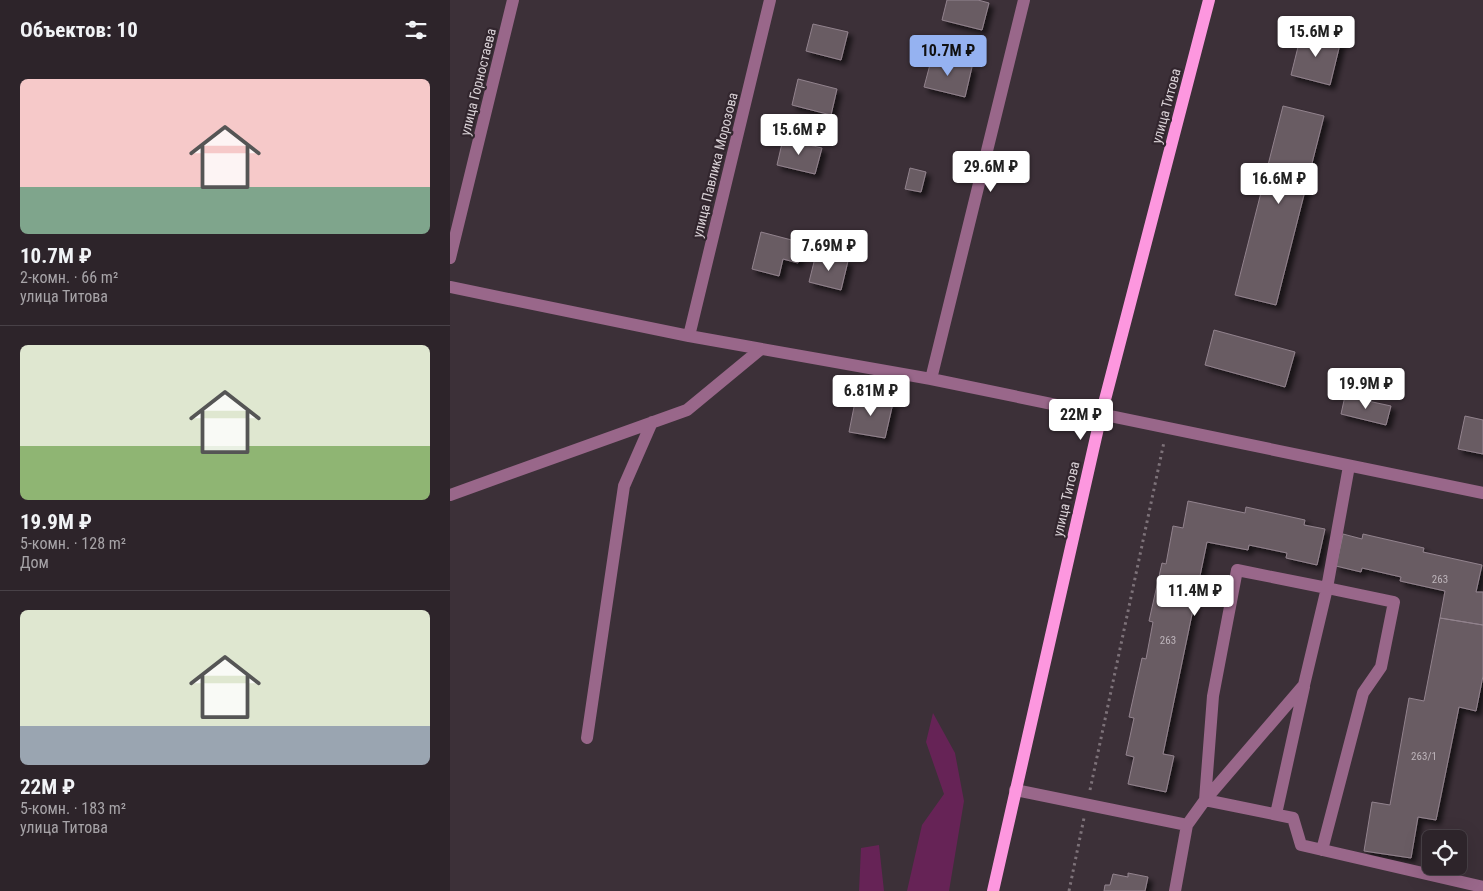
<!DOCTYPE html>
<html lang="ru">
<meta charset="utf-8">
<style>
:root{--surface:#2d242a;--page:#352c32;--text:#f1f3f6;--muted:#a7a4a8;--line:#484147;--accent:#95b2f1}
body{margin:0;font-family:"Roboto Condensed",sans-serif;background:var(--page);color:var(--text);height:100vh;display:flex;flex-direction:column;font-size:19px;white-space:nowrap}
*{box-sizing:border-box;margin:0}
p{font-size:16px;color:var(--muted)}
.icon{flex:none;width:28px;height:28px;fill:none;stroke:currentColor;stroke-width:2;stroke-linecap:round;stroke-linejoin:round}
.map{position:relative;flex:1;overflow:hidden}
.details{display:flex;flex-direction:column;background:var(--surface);width:450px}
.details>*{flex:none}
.controls{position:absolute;left:972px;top:830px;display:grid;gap:10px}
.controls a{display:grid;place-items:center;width:45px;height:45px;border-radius:8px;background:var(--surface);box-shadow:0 5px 20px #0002,0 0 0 1px var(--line);font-size:25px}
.price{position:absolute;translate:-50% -42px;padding:0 11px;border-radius:5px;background:#fff;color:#222;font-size:16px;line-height:32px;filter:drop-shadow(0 1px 2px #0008)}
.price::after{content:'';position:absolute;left:50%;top:30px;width:15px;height:11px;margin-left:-8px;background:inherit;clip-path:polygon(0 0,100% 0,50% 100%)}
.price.on{background:var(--accent);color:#111}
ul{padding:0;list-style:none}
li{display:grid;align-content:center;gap:10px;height:265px;padding:0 20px}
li+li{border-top:1px solid var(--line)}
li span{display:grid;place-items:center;height:155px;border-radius:8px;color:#555}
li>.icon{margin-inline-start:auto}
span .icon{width:90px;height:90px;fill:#fffc;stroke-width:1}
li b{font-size:21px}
h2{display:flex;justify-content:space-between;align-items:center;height:60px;padding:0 20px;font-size:21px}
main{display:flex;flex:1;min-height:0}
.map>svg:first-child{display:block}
.green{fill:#662356}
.building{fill:#695b64;stroke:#92838d;filter:url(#shadow)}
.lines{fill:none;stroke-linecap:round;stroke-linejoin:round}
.path{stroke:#7d7279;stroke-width:3;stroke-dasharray:2.5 4;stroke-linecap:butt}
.minor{stroke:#99678a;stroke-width:12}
.major{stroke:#fd97df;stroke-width:12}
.labels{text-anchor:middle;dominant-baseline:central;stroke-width:4.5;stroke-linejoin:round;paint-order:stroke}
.number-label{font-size:11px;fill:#bdb4ba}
.street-label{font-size:14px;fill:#d9d1d6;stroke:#32262e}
</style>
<main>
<section class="details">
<h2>Объектов: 10<svg class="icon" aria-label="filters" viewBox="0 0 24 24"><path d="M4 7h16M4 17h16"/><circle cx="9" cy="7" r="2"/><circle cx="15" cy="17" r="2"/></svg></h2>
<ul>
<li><span style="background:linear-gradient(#f6c9c9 70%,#7fa58c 0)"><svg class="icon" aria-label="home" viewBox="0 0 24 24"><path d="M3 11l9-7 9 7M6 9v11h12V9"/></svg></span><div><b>10.7M ₽</b><p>2-комн. · 66 m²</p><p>улица Титова</p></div></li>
<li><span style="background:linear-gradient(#dfe7d0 65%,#8fb573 0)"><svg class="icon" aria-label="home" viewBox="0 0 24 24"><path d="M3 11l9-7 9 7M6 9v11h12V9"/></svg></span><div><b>19.9M ₽</b><p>5-комн. · 128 m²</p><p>Дом</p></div></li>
<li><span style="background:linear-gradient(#dfe7d0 75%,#9aa5b1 0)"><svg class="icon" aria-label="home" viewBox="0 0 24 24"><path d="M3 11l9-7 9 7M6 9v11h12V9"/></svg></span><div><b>22M ₽</b><p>5-комн. · 183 m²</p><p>улица Титова</p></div></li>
</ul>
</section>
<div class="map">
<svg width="1033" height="891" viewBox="0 0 1033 891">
<defs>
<filter id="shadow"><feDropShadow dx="4.5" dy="4.5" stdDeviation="2.5" flood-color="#0009"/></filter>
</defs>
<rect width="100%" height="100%" fill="#3c3038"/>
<path class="green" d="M483 713 505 753 514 801 499 891H457L472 825 494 794 476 742Z
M429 845 434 891H409L411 848Z"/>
<path class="building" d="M497 0H528L539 3 532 30 492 20Z
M363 24 398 32 391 60 356 51Z
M852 31 891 40 880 85 841 75Z
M482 57 522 67 515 97 474 87Z
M348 79 387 89 381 115 342 105Z
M833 106 874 116 826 305 785 295Z
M333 139 372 148 365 174 327 165Z
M460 168 476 172 471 192 455 189Z
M311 232 353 243 348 263 333 259 329 276 302 269Z
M366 254 398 261 391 290 359 282Z
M764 330 845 352 835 387 755 365Z
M895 396 941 406 936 425 891 414Z
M406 397 443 403 435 438 399 432Z
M1015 416 1033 420V454L1008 449Z
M738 501 795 513 796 507 855 520 854 525 875 529 867 565 836 558 837 553 799 545 798 550 757 542 713 754 724 756 716 792 678 784 684 757 676 755 684 718 679 717 692 658 696 659 703 622 699 621 712 563 716 564 723 526 733 528Z
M893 534 912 539 913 534 974 548 973 552 1032 565 1026 592H1033V625L990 618 995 591 950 581 951 577 912 568 911 572 886 566Z
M990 618 1033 625V676L1026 711 1009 707 986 820 968 817 961 858 914 851 922 802 940 805 959 698 974 701Z
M678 873 698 877 695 891H654L655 885H660L663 874 678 877Z"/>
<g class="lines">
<path class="path" d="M640 790 714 442
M619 891 634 818"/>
<path class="minor" d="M0 258 63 0
M0 287 239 336 481 379 1033 493
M239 336 320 0
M481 379 574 0
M899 466 877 588 787 570 763 696 755 800 843 818 851 845 1033 887
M0 495 237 410 311 349
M137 738 174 486 202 422
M565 790 737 825
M826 814 854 687
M725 891 737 825 755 800 854 685 877 588 944 602 931 667 913 693 872 850"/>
<path class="major" d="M543 891 651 415 759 0"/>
</g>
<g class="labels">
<g class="number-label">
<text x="990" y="579">263</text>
<text x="718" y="640">263</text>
<text x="974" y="756">263/1</text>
</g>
<g class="street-label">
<text transform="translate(28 82) rotate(-76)">улица Горностаева</text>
<text transform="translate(716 106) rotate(-75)">улица Титова</text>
<text transform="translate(265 165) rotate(-76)">улица Павлика Морозова</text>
<text transform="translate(616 499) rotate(-77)">улица Титова</text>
</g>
</g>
</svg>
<div class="controls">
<a><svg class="icon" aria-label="locate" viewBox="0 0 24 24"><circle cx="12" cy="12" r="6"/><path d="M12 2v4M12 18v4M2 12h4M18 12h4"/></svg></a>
</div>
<b class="price" style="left:866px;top:58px">15.6M ₽</b>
<b class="price on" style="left:498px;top:77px">10.7M ₽</b>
<b class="price" style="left:349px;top:156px">15.6M ₽</b>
<b class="price" style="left:541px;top:193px">29.6M ₽</b>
<b class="price" style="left:829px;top:205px">16.6M ₽</b>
<b class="price" style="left:379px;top:272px">7.69M ₽</b>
<b class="price" style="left:916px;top:410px">19.9M ₽</b>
<b class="price" style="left:421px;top:417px">6.81M ₽</b>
<b class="price" style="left:631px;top:441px">22M ₽</b>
<b class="price" style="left:745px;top:617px">11.4M ₽</b>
</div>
</main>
